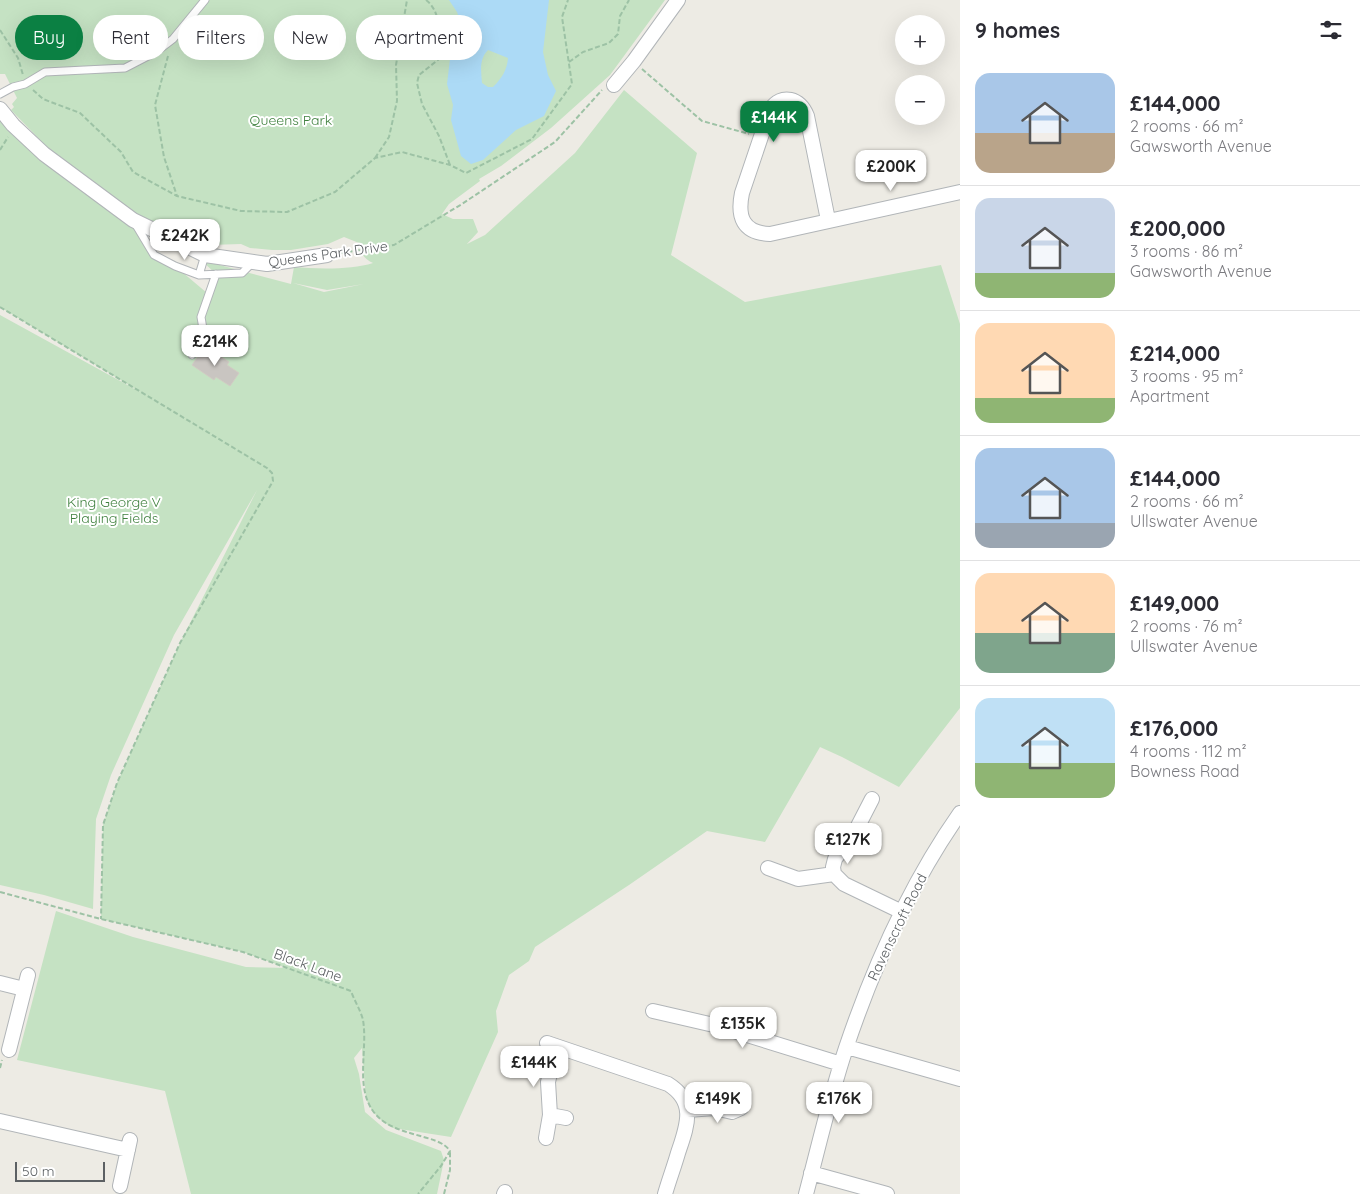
<!DOCTYPE html>
<meta charset="utf-8">
<style>
:root{--surface:#fff;--page:#f7f7f7;--text:#2b2b33;--muted:#7c7c81;--line:#e1e1e2;--accent:#0b8043}
body{margin:0;font-family:Quicksand,sans-serif;background:var(--page);color:var(--text);height:100vh;display:flex;flex-direction:column;font-size:19px;white-space:nowrap}
*{box-sizing:border-box;margin:0}
p{font-size:16px;color:var(--muted)}
.icon{flex:none;width:28px;height:28px;fill:none;stroke:currentColor;stroke-width:2;stroke-linecap:round;stroke-linejoin:round}
.map{position:relative;flex:1;overflow:hidden}
.details{display:flex;flex-direction:column;background:var(--surface);width:400px}
.details>*{flex:none}
.hud{position:absolute;left:15px;top:15px;width:475px;height:45px;display:flex;gap:10px}
.controls{position:absolute;left:895px;top:15px;display:grid;gap:10px}
.controls a{display:grid;place-items:center;width:50px;height:50px;border-radius:50%;background:var(--surface);box-shadow:0 5px 20px #0002;font-size:25px}
.scale{position:absolute;left:15px;bottom:12px;width:90px;box-sizing:border-box;padding-left:5px;border:2px solid #5c6063;border-top:0;font-size:14px;line-height:18px;white-space:nowrap;color:#5c6063;-webkit-text-stroke:4px #fff;paint-order:stroke}
.price{position:absolute;translate:-50% -42px;padding:0 11px;border-radius:10px;background:#fff;color:#222;font-size:16px;line-height:32px;filter:drop-shadow(0 1px 2px #0008)}
.price::after{content:'';position:absolute;left:50%;top:30px;width:15px;height:11px;margin-left:-8px;background:inherit;clip-path:polygon(0 0,100% 0,50% 100%)}
.price.current{background:var(--accent);color:#fff}
ul{padding:0;list-style:none}
li{display:flex;align-items:center;gap:15px;height:125px;padding:0 15px}
li+li{border-top:1px solid var(--line)}
li span{display:grid;place-items:center;flex:none;width:140px;height:100px;border-radius:15px;color:#555}
li>.icon{margin-inline-start:auto}
span .icon{width:60px;height:60px;fill:#fffc;stroke-width:1}
li b{font-size:21px}
h2{display:flex;justify-content:space-between;align-items:center;height:60px;padding:0 15px;font-size:21px}
.tag{padding:0 18px;border-radius:22px;background:var(--surface);box-shadow:0 5px 20px #0002;font-size:18px;line-height:45px}
.tag.current{background:var(--accent);color:#fff}
main{display:flex;flex:1;min-height:0}
.map>svg:first-child{display:block}
.green{fill:#c5e2c3;fill-rule:evenodd}
.water{fill:#acdaf6;fill-rule:evenodd}
.building{fill:#c9c5c1;stroke:#d1ccc3}
.lines{fill:none;stroke-linecap:round;stroke-linejoin:round}
.service-casing{stroke:#b1b5b8;stroke-width:9}
.minor-casing{stroke:#b1b5b8;stroke-width:16}
.path{stroke:#9dc2a5;stroke-width:2;stroke-dasharray:5 2.5;stroke-linecap:butt}
.service{stroke:#fff;stroke-width:7}
.minor{stroke:#fff;stroke-width:14}
.labels{text-anchor:middle;dominant-baseline:central;stroke-width:4;stroke-linejoin:round;paint-order:stroke}
.park-label{font-size:14px;fill:#3f803e;stroke:#fff}
.street-label{font-size:14px;fill:#5c6063;stroke:#fff}
</style>
<main>
<div class="map">
<svg width="960" height="1194" viewBox="0 0 960 1194">
<rect width="100%" height="100%" fill="#edebe4"/>
<path class="green" d="M0 0H665L610 75 551 128 501 166 479 179 480 181 449 204 442 214 453 219H473L478 232 467 244 485 235 575 153 624 90 697 153 671 255 745 302 941 265 960 324V708L899 787 842 757 820 747 765 842 707 831 629 885 535 947 529 961 509 975 496 1011 498 1032 451 1137 393 1128 383 1122 373 1112 366 1099 362 1048 354 1058 359 1074 365 1112 386 1130 441 1151 444 1160 437 1194H191L165 1091 17 1060 56 911 133 937 246 967 287 968 243 952 101 919 103 825 117 783 180 643 257 490 174 635 111 775 96 819 93 909 44 895 0 885V315L142 393 0 307V114L133 220 154 255 175 266 207 293 216 274 201 260 291 284 294 267C316 269 352 270 373 263 364 259 360 253 359 243L344 237 328 244 291 250H272L250 248 241 244 210 245 182 232 156 226 114 200 53 153 11 110 14 107 12 104 17 98 5 74H0ZM293 283 327 290 364 284 324 292Z"/>
<path class="water" d="M449 0H549L543 52 548 75 556 91 544 116 516 130 483 160 471 164 461 156 451 120 453 105 447 84 450 59 462 26 457 12ZM488 50 508 58C507 70 502 78 493 87H488L482 83C481 71 479 59 488 50Z"/>
<path class="building" d="M205 346 229 362 227 365 239 373 230 386 216 377 214 380 192 365Z"/>
<g class="lines">
<g class="service-casing">
<path id="service" d="M0 94 13 87 25 84 45 72 125 68 156 52 173 39 205 0
M136 225 154 255 175 266 199 275 242 273 252 263
M199 275 205 255
M192 355 204 335 201 317 216 274"/>
</g>
<g class="minor-casing">
<path id="minor" d="M614 85 634 61 678 0
M0 109 13 125 44 154 133 220 205 255 267 264 327 255
M828 220 807 116C800 99 782 92 770 110L742 193C737 217 743 233 770 234L960 192
M872 799 856 830 835 859 833 867 834 874 844 884 902 912
M768 868 798 879 834 874
M0 983 24 989
M653 1011 718 1026 841 1064
M547 1043 668 1084C697 1102 687 1126 678 1153 674 1167 669 1180 665 1194
M847 1047 960 1079
M9 1050 28 975
M687 1110 715 1108 732 1112 741 1108
M550 1115 566 1118
M0 1121 128 1150
M546 1138 550 1115 548 1082 556 1047
M811 1173 887 1194
M120 1186 130 1140
M504 1194 505 1192
M806 1194C819 1145 830 1096 846 1048 874 965 910 884 960 813"/>
</g>
<path class="path" d="M426 0C443 13 439 40 439 59L419 75 417 83 422 104 439 136 450 165
M0 30 18 58 23 75
M168 56 155 105 164 157 177 196
M569 62 583 52 609 43 618 34 620 16 629 0
M642 69 702 121 749 134
M33 90 43 99 80 113 121 152 133 172 177 196 241 211 287 212 335 192 375 158 402 152 450 165 466 173 532 139 572 84 562 17 568 0
M0 150 8 137
M375 158 389 137 397 101 396 65 407 0
M340 253 394 245 462 204 555 142 602 90
M0 307 267 468 272 473 273 481 180 643 117 783 103 825 101 919
M0 892 101 919 243 952 351 991C354 1000 361 1011 363 1020 368 1049 355 1086 373 1111 392 1138 439 1133 450 1151L441 1166 418 1194
M0 1068 2 1060
M444 1194 450 1170V1152"/>
<use href="#service" class="service"/>
<use href="#minor" class="minor"/>
</g>
<g class="labels">
<g class="park-label">
<text x="291" y="120">Queens Park</text>
<text x="114" y="502">King George V<tspan x="114" dy="16">Playing Fields</tspan></text>
</g>
<g class="street-label">
<text transform="translate(328 254) rotate(-8)">Queens Park Drive</text>
<text transform="translate(897 927) rotate(-64)">Ravenscroft Road</text>
<text transform="translate(308 965) rotate(20)">Black Lane</text>
</g>
</g>
</svg>
<div class="controls">
<a>+</a>
<a>−</a>
</div>
<div class="scale">50 m</div>
<b class="price current" style="left:774px;top:143px">£144K</b>
<b class="price" style="left:891px;top:192px">£200K</b>
<b class="price" style="left:185px;top:261px">£242K</b>
<b class="price" style="left:215px;top:367px">£214K</b>
<b class="price" style="left:848px;top:865px">£127K</b>
<b class="price" style="left:743px;top:1049px">£135K</b>
<b class="price" style="left:534px;top:1088px">£144K</b>
<b class="price" style="left:718px;top:1124px">£149K</b>
<b class="price" style="left:839px;top:1124px">£176K</b>
<div class="hud">
<a class="tag current">Buy</a>
<a class="tag">Rent</a>
<a class="tag">Filters</a>
<a class="tag">New</a>
<a class="tag">Apartment</a>
</div>
</div>
<section class="details">
<h2>9 homes<svg class="icon" aria-label="filters" viewBox="0 0 24 24"><path d="M4 7h16M4 17h16"/><circle cx="9" cy="7" r="2"/><circle cx="15" cy="17" r="2"/></svg></h2>
<ul>
<li><span style="background:linear-gradient(#a9c7e8 60%,#b9a48a 0)"><svg class="icon" aria-label="home" viewBox="0 0 24 24"><path d="M3 11l9-7 9 7M6 9v11h12V9"/></svg></span><div><b>£144,000</b><p>2 rooms · 66 m²</p><p>Gawsworth Avenue</p></div></li>
<li><span style="background:linear-gradient(#c9d6e8 75%,#8fb573 0)"><svg class="icon" aria-label="home" viewBox="0 0 24 24"><path d="M3 11l9-7 9 7M6 9v11h12V9"/></svg></span><div><b>£200,000</b><p>3 rooms · 86 m²</p><p>Gawsworth Avenue</p></div></li>
<li><span style="background:linear-gradient(#ffd9b3 75%,#8fb573 0)"><svg class="icon" aria-label="home" viewBox="0 0 24 24"><path d="M3 11l9-7 9 7M6 9v11h12V9"/></svg></span><div><b>£214,000</b><p>3 rooms · 95 m²</p><p>Apartment</p></div></li>
<li><span style="background:linear-gradient(#a9c7e8 75%,#9aa5b1 0)"><svg class="icon" aria-label="home" viewBox="0 0 24 24"><path d="M3 11l9-7 9 7M6 9v11h12V9"/></svg></span><div><b>£144,000</b><p>2 rooms · 66 m²</p><p>Ullswater Avenue</p></div></li>
<li><span style="background:linear-gradient(#ffd9b3 60%,#7fa58c 0)"><svg class="icon" aria-label="home" viewBox="0 0 24 24"><path d="M3 11l9-7 9 7M6 9v11h12V9"/></svg></span><div><b>£149,000</b><p>2 rooms · 76 m²</p><p>Ullswater Avenue</p></div></li>
<li><span style="background:linear-gradient(#bfe0f5 65%,#8fb573 0)"><svg class="icon" aria-label="home" viewBox="0 0 24 24"><path d="M3 11l9-7 9 7M6 9v11h12V9"/></svg></span><div><b>£176,000</b><p>4 rooms · 112 m²</p><p>Bowness Road</p></div></li>
</ul>
</section>
</main>
